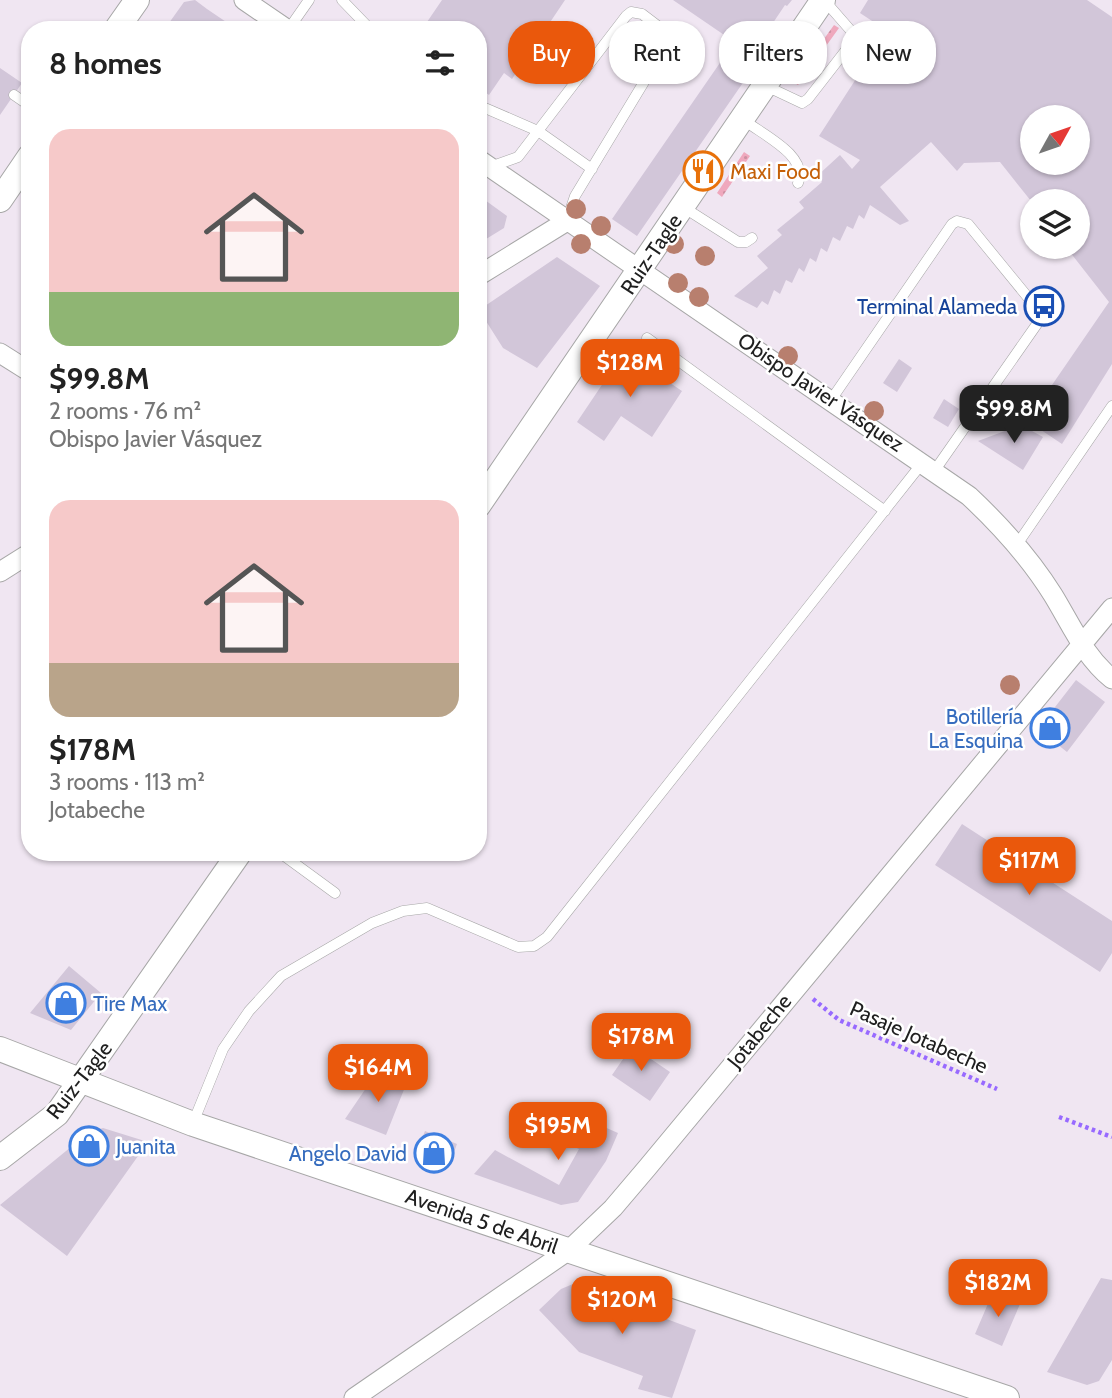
<!DOCTYPE html>
<meta charset="utf-8">
<style>
:root{--surface:#fff;--page:#f2f2f2;--text:#222;--muted:#767676;--accent:#ea580c}
body{margin:0;font-family:Cabin,sans-serif;background:var(--page);color:var(--text);height:100vh;display:flex;flex-direction:column;font-size:26px;white-space:nowrap}
*{box-sizing:border-box;margin:0}
p{font-size:23px;color:var(--muted)}
.icon{flex:none;width:38px;height:38px;fill:none;stroke:currentColor;stroke-width:2;stroke-linecap:round;stroke-linejoin:round}
.map{position:relative;flex:1;overflow:hidden}
.drawer{position:absolute;left:21px;top:21px;width:466px;height:840px;display:flex;flex-direction:column;background:var(--surface);border-radius:28px;box-shadow:0 2px 5px #0004}
.drawer>*{flex:none}
.banner{position:absolute;left:508px;top:21px;width:499px;height:63px;display:flex;gap:14px}
.needle{width:46px;rotate:50deg}
.tools{position:absolute;left:1020px;top:105px;display:grid;gap:14px}
.tools a{display:grid;place-items:center;width:70px;height:70px;border-radius:50%;background:var(--surface);box-shadow:0 2px 5px #0004;font-size:35px}
.price{position:absolute;translate:-50% -60px;padding:0 16px;border-radius:14px;background:var(--accent);color:#fff;font-size:23px;line-height:46px;filter:drop-shadow(0 2px 4px #0008)}
.price::after{content:'';position:absolute;left:50%;top:42px;width:21px;height:16px;margin-left:-10px;background:inherit;clip-path:polygon(0 0,100% 0,50% 100%)}
.price.active{background:#222;color:#fff}
ul{padding:0;list-style:none}
li{display:grid;align-content:center;gap:14px;height:371px;padding:0 28px}
li span{display:grid;place-items:center;height:217px;border-radius:21px;color:#555}
li>.icon{margin-inline-start:auto}
span .icon{width:126px;height:126px;fill:#fffc;stroke-width:1}
li b{font-size:30px}
h2{display:flex;justify-content:space-between;align-items:center;height:84px;padding:0 28px;font-size:30px}
.tag{padding:0 24px;border-radius:28px;background:var(--surface);box-shadow:0 2px 5px #0004;font-size:24px;line-height:63px}
.tag.active{background:var(--accent);color:#fff}
.map>svg:first-child{display:block}
.grass{fill:url(#grass-dots)}
.building{fill:#d2c6d9;fill-rule:evenodd}
.lines{fill:none;stroke-linecap:round;stroke-linejoin:round}
.service-casing{stroke:#a7a7a7;stroke-width:11}
.minor-casing{stroke:#a7a7a7;stroke-width:21}
.tertiary-casing{stroke:#a7a7a7;stroke-width:26}
.path{stroke:#986aff;stroke-width:4.5;stroke-dasharray:3.5 3.5;stroke-linecap:butt}
.service{stroke:#fff;stroke-width:10}
.minor{stroke:#fff;stroke-width:19}
.tertiary{stroke:#fff;stroke-width:24}
.tree{fill:#b87f6e}
.labels{text-anchor:middle;dominant-baseline:central;stroke-width:5;stroke-linejoin:round;paint-order:stroke}
.food-label{font-size:21px;fill:#c56008;stroke:#fff;text-anchor:start}
.street-label{font-size:21px;fill:#202020;stroke:#fff}
.transit-label{font-size:21px;fill:#164399;stroke:#fff;text-anchor:end}
.shop-label{font-size:21px;fill:#366cbe;stroke:#fff;text-anchor:end}
</style>
<div class="map">
<svg width="1112" height="1398" viewBox="0 0 1112 1398">
<defs>
<pattern id="grass-dots" width="8" height="8" patternUnits="userSpaceOnUse" patternTransform="scale(1.75)"><rect width="8" height="8" fill="#efa8bd"/><path d="M2 2h.1M6 6h.1" fill="none" stroke="#cd90a2" stroke-width="1.8" stroke-linecap="round"/></pattern>
</defs>
<rect width="100%" height="100%" fill="#f0e6f2"/>
<path class="grass" d="M834 25 839 28 798 85 793 82Z
M744 152 750 156 722 197 717 193Z"/>
<path class="building" d="M195 0 207 9 238 30H164L184 2Z
M442 0H565L512 79 504 73 489 95 478 87V30H434L436 27 427 22Z
M673 0H792L787 6 785 5 752 54Z
M868 0H1087L1112 17V364L1062 444 1032 424 1030 417 1109 302 1066 247H1078V201H1031L1000 162 964 163 957 171 931 142 880 187 909 221 900 225 870 205 864 219 859 215 853 229 847 226 840 241 833 237 827 252 821 248 816 262 810 258 804 272 799 268 792 283 786 280 780 294 774 290 768 305 762 301 757 308 734 296 768 268 757 256 782 235 777 230 804 208 799 202 822 182 817 176 840 155 852 169 860 160 819 136 874 51 911 75 925 56 860 13ZM1032 117H1078V163H1032Z
M733 44 758 61 637 236 612 219Z
M0 68 22 83 0 115Z
M478 195 507 216 504 228 478 244Z
M557 257 600 286 537 368 503 348 479 310Z
M624 352 682 391 652 437 621 416 604 441 577 422Z
M899 359 912 368 897 392 883 383Z
M944 399 959 409 948 427 933 418Z
M1021 425 1043 437 1023 470 978 441Z
M1076 680 1105 702 1067 752 1038 729Z
M962 824 1112 921V953L1100 972 935 865Z
M69 966 101 993 71 1030 30 1013Z
M632 1046 670 1072 650 1101 612 1075Z
M379 1069 405 1087 386 1135 345 1119Z
M561 1108 618 1133 606 1161 578 1202 561 1205 474 1174 495 1150 559 1185 579 1149 549 1136Z
M103 1128 148 1142 67 1256 0 1205 88 1133Z
M425 1131 457 1144 449 1166 416 1153Z
M1101 1278 1112 1280V1360L1099 1381 1087 1385 1047 1372Z
M573 1284 696 1330 672 1398 638 1389 643 1376 579 1352 539 1310 561 1289Z
M993 1292 1020 1304 1002 1346 975 1334Z"/>
<g class="lines">
<g class="service-casing">
<path id="service" d="M342 0 371 30
M288 30 309 0
M766 86 802 103 808 99 853 41 852 32 824 0
M14 95 30 106
M478 105 538 131 592 169
M744 120C761 134 809 155 798 183
M490 167 518 157 626 16 631 12 642 14 667 33V44L575 196 567 220
M683 207 738 242H746L752 238
M647 338 885 511
M831 400 952 224 957 221 968 224 1035 306 1037 324 935 470
M1016 546 1112 406
M279 852 335 893
M193 1123 223 1049 249 1011 281 976 372 923 403 911 427 908 518 947 534 946 547 937 923 462"/>
</g>
<g class="minor-casing">
<path id="minor" d="M244 0 288 30
M478 159 969 496C1000 525 1030 558 1053 595 1072 626 1084 656 1112 679
M478 276 567 221
M0 353 30 372
M0 572 30 553
M354 1398 569 1250 613 1208 647 1168 1112 608"/>
</g>
<g class="tertiary-casing">
<path id="tertiary" d="M116 30 137 0
M0 200 30 156
M478 506 823 0
M0 1049 193 1124 1007 1398
M0 1158 57 1114 240 852"/>
</g>
<path class="path" d="M868 28 881 38
M813 999 839 1020 997 1089
M1059 1117 1112 1137"/>
<use href="#service" class="service"/>
<use href="#minor" class="minor"/>
<use href="#tertiary" class="tertiary"/>
</g>
<g class="tree">
<circle cx="576" cy="209" r="10"/>
<circle cx="601" cy="226" r="10"/>
<circle cx="581" cy="244" r="10"/>
<circle cx="674" cy="244" r="10"/>
<circle cx="705" cy="256" r="10"/>
<circle cx="678" cy="283" r="10"/>
<circle cx="699" cy="297" r="10"/>
<circle cx="788" cy="356" r="10"/>
<circle cx="874" cy="411" r="10"/>
<circle cx="1010" cy="685" r="10"/>
</g>
<defs>
<g id="restaurant-ring" transform="scale(2.0125)"><circle r="9.5" fill="#fff" stroke="#e8710a" stroke-width="1.5"/><path d="M-5-6h1v4h1v-4h1v4h1v-4h1v5L-1.5 .5V6h-2V.5L-5-1ZM5-6V6H3V1.5H1.5Q1.5-4 5-6Z" fill="#e8710a"/></g>
<g id="bus-ring" transform="scale(2.0125)"><circle r="9.5" fill="#fff" stroke="#1a4fb4" stroke-width="1.5"/><path d="M-5-6H5V4H4V6H2V4H-2V6H-4V4H-5ZM-3.5-4V0h7V-4ZM-3.5 1.2v1.5H-2V1.2ZM2 1.2v1.5H3.5V1.2Z" fill="#1a4fb4"/></g>
<g id="shop-ring" transform="scale(2.0125)"><circle r="9.5" fill="#fff" stroke="#3f7fe0" stroke-width="1.5"/><path d="M-5-2.5h2.3a2.7 3.5 0 0 1 5.4 0H5L5.5 6h-11ZM-1.5-2.5h3a1.5 2.3 0 0 0-3 0Z" fill="#3f7fe0"/></g>
</defs>
<g fill-rule="evenodd">
<use href="#restaurant-ring" x="703" y="171"/>
<use href="#bus-ring" x="1044" y="306"/>
<use href="#shop-ring" x="1050" y="728"/>
<use href="#shop-ring" x="66" y="1003"/>
<use href="#shop-ring" x="89" y="1146"/>
<use href="#shop-ring" x="434" y="1153"/>
</g>
<g class="labels">
<g class="food-label">
<text x="730" y="171">Maxi Food</text>
</g>
<g class="street-label">
<text transform="translate(651 254) rotate(-56)">Ruiz-Tagle</text>
<text transform="translate(821 392) rotate(34)">Obispo Javier Vásquez</text>
<text transform="translate(759 1031) rotate(-51)">Jotabeche</text>
<text transform="translate(919 1037) rotate(24)">Pasaje Jotabeche</text>
<text transform="translate(79 1080) rotate(-52)">Ruiz-Tagle</text>
<text transform="translate(482 1221) rotate(19)">Avenida 5 de Abril</text>
</g>
<g class="transit-label">
<text x="1017" y="306">Terminal Alameda</text>
</g>
<g class="shop-label">
<text x="1023" y="716">Botillería<tspan x="1023" dy="24">La Esquina</tspan></text>
<text x="93" y="1003" text-anchor="start">Tire Max</text>
<text x="116" y="1146" text-anchor="start">Juanita</text>
<text x="407" y="1153">Angelo David</text>
</g>
</g>
</svg>
<div class="tools">
<a><svg class="needle" viewBox="-14 -14 28 28"><path d="M0-13l5 13h-10z" fill="#e53935"/><path d="M0 13l5-13h-10z" fill="#767676"/></svg></a>
<a><svg class="icon" aria-label="layers" viewBox="0 0 24 24"><path d="M12 4l9 5-9 5-9-5zM3 14l9 5 9-5"/></svg></a>
</div>
<b class="price" style="left:630px;top:399px">$128M</b>
<b class="price active" style="left:1014px;top:445px">$99.8M</b>
<b class="price" style="left:1029px;top:897px">$117M</b>
<b class="price" style="left:641px;top:1073px">$178M</b>
<b class="price" style="left:378px;top:1104px">$164M</b>
<b class="price" style="left:558px;top:1162px">$195M</b>
<b class="price" style="left:998px;top:1319px">$182M</b>
<b class="price" style="left:622px;top:1336px">$120M</b>
<div class="banner">
<a class="tag active">Buy</a>
<a class="tag">Rent</a>
<a class="tag">Filters</a>
<a class="tag">New</a>
</div>
<section class="drawer">
<h2>8 homes<svg class="icon" aria-label="filters" viewBox="0 0 24 24"><path d="M4 7h16M4 17h16"/><circle cx="9" cy="7" r="2"/><circle cx="15" cy="17" r="2"/></svg></h2>
<ul>
<li><span style="background:linear-gradient(#f6c9c9 75%,#8fb573 0)"><svg class="icon" aria-label="home" viewBox="0 0 24 24"><path d="M3 11l9-7 9 7M6 9v11h12V9"/></svg></span><div><b>$99.8M</b><p>2 rooms · 76 m²</p><p>Obispo Javier Vásquez</p></div></li>
<li><span style="background:linear-gradient(#f6c9c9 75%,#b9a48a 0)"><svg class="icon" aria-label="home" viewBox="0 0 24 24"><path d="M3 11l9-7 9 7M6 9v11h12V9"/></svg></span><div><b>$178M</b><p>3 rooms · 113 m²</p><p>Jotabeche</p></div></li>
</ul>
</section>
</div>
